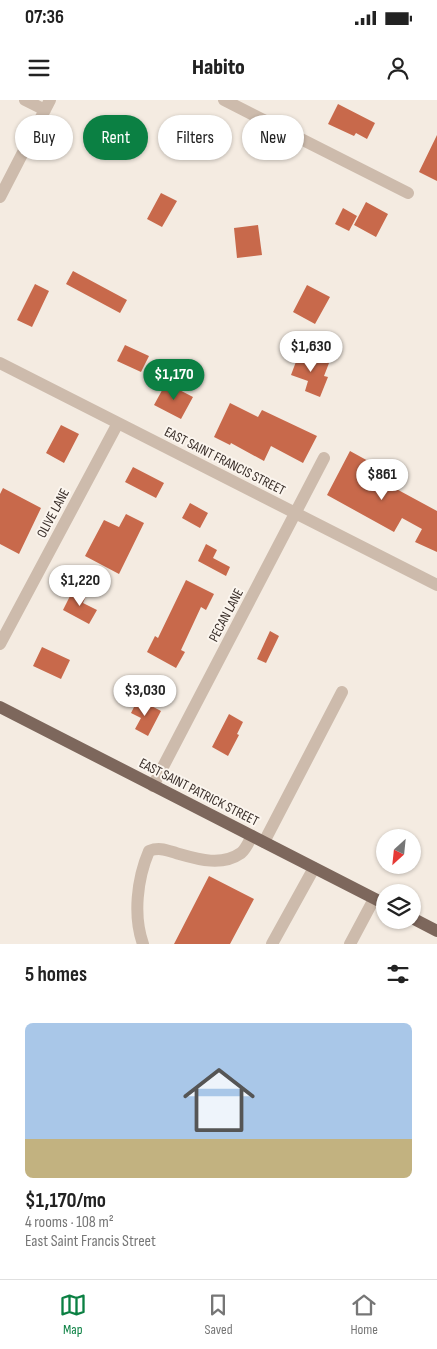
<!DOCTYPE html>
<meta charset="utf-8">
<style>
:root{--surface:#fff;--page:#f2f2f2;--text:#222;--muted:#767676;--line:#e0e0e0;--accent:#0b8043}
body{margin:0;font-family:"Sofia Sans Condensed",sans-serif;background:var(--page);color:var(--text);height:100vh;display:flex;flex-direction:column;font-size:19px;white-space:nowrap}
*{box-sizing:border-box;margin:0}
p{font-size:16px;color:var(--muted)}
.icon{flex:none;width:28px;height:28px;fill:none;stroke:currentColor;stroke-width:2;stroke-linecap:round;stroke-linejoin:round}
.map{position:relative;height:844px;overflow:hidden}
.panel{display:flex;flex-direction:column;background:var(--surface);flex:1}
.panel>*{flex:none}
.banner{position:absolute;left:15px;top:15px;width:408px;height:45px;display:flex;gap:10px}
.needle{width:32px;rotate:207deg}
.tools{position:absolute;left:376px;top:729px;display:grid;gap:10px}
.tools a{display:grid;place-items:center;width:45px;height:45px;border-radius:50%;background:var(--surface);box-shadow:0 1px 4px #0004;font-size:25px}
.price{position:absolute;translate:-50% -42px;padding:0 11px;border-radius:18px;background:#fff;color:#222;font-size:16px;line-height:32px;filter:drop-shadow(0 1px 2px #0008)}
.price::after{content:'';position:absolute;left:50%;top:30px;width:15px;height:11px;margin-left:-8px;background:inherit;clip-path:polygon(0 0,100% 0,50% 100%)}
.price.current{background:var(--accent);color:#fff}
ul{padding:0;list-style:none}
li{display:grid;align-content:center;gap:10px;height:265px;padding:0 25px}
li+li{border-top:1px solid var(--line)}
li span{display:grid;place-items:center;height:155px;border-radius:8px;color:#555}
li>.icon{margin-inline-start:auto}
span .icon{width:90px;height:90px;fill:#fffc;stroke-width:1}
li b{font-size:21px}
h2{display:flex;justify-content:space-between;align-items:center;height:60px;padding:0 25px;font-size:21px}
.chip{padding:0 18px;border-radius:22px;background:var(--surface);box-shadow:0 1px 4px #0004;font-size:18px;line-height:45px}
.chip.current{background:var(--accent);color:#fff}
.status{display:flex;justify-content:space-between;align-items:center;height:35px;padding:0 25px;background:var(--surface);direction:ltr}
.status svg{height:14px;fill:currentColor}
header{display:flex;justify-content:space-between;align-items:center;height:65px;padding:0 25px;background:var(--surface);font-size:22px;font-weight:800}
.dock{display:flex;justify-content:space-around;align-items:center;height:70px;border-top:1px solid var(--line);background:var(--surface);font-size:14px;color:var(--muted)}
.dock a{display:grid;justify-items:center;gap:2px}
.dock .current{color:var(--accent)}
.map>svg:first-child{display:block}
.building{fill:#c8694b}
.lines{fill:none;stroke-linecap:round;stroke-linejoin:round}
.minor{stroke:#cdbbac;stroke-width:12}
.major{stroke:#7d675c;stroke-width:12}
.labels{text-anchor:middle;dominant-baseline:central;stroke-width:4;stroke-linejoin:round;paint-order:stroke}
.street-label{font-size:14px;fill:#3b302b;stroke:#fbf5ee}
</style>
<div class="status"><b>07:36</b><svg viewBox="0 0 49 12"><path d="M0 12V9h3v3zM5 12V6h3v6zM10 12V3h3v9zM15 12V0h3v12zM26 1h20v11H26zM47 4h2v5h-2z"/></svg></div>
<header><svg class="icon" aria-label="menu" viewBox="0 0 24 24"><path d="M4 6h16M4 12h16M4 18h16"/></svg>Habito<svg class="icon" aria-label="person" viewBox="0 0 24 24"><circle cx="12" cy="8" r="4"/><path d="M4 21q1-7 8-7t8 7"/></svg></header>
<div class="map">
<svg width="437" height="844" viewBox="0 0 437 844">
<rect width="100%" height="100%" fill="#f4ebe1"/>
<path class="building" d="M338 4 375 23 367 39 356 33 354 36 328 24Z
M437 35V81L419 72Z
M161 93 177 101 162 127 147 119Z
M366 102 388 114 376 137 354 125Z
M343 108 357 116 349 131 335 124Z
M258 125 262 155 237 158 234 128Z
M73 171 127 200 120 213 66 184Z
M35 184 49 191 32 227 17 220Z
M307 185 330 197 315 224 293 212Z
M125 245 149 256 141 272 117 261Z
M300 251 329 263 324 276 328 277 320 297 305 291 308 281 291 275Z
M166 283 193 297 181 319 154 305Z
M230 303 258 317 262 310 317 336 303 363 271 346 264 361 231 343 230 345 214 337Z
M61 325 79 334 64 363 46 353Z
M350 351 370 362 365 372 437 411V452L415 442 422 429 402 418 394 432 327 395Z
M133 367 164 383 156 398 125 382Z
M3 388 41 408 19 454 0 444V394Z
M190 403 208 413 200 428 182 418Z
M126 414 144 423 119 474 85 456 104 420 119 427Z
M206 444 217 450 213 458 230 467 226 476 198 461Z
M186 480 214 494 206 510 201 507 181 550 185 552 176 568 147 552 155 536 158 538Z
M74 488 87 494 83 503 97 510 89 524 63 510Z
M270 531 279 536 266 563 257 559Z
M42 547 70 560 61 579 33 566Z
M138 599 161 611 148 636 135 629 141 618 131 613Z
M229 614 243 622 237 634 239 635 228 656 212 647Z
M209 776 254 799 230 844H174Z"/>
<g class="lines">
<path class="minor" d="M25 0 45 10
M224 0 408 93
M0 97 50 0
M0 263 437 485
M0 544 118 323
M153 686 324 358
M264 742 342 592
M143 844C133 816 137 779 149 751 159 747 166 750 176 753 197 759 221 767 241 753 246 749 249 741 252 736
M272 844 314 768
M350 844 374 799"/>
<path class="major" d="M0 607 385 804
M412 818 437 831"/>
</g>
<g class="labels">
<g class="street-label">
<text transform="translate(225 361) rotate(27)">EAST SAINT FRANCIS STREET</text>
<text transform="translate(53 413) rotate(-62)">OLIVE LANE</text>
<text transform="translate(226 515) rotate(-62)">PECAN LANE</text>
<text transform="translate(199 692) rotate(27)">EAST SAINT PATRICK STREET</text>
</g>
</g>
</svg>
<div class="tools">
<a><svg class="needle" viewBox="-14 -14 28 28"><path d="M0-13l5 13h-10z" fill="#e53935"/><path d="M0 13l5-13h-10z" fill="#767676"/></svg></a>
<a><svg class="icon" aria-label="layers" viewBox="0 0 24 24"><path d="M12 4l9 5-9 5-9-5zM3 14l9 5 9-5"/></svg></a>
</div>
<b class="price" style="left:311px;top:273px">$1,630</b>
<b class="price current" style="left:174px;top:301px">$1,170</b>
<b class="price" style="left:382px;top:401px">$861</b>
<b class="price" style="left:80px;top:507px">$1,220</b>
<b class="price" style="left:145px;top:617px">$3,030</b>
<div class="banner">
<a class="chip">Buy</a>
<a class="chip current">Rent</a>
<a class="chip">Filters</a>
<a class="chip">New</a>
</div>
</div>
<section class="panel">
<h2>5 homes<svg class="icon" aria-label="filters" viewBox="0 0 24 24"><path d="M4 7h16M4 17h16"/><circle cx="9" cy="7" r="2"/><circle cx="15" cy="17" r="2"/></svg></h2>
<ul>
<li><span style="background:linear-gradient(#a9c7e8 75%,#c2b280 0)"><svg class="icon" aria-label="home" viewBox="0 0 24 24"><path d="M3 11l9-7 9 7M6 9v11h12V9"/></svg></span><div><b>$1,170/mo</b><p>4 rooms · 108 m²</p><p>East Saint Francis Street</p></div></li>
</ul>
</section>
<nav class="dock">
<a class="current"><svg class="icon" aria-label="map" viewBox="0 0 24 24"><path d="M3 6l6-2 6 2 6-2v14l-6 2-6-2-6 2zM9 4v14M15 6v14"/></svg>Map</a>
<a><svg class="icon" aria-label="saved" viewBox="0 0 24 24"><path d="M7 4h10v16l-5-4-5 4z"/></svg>Saved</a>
<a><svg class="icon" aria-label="home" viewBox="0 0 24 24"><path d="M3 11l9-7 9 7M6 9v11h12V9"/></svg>Home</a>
</nav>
